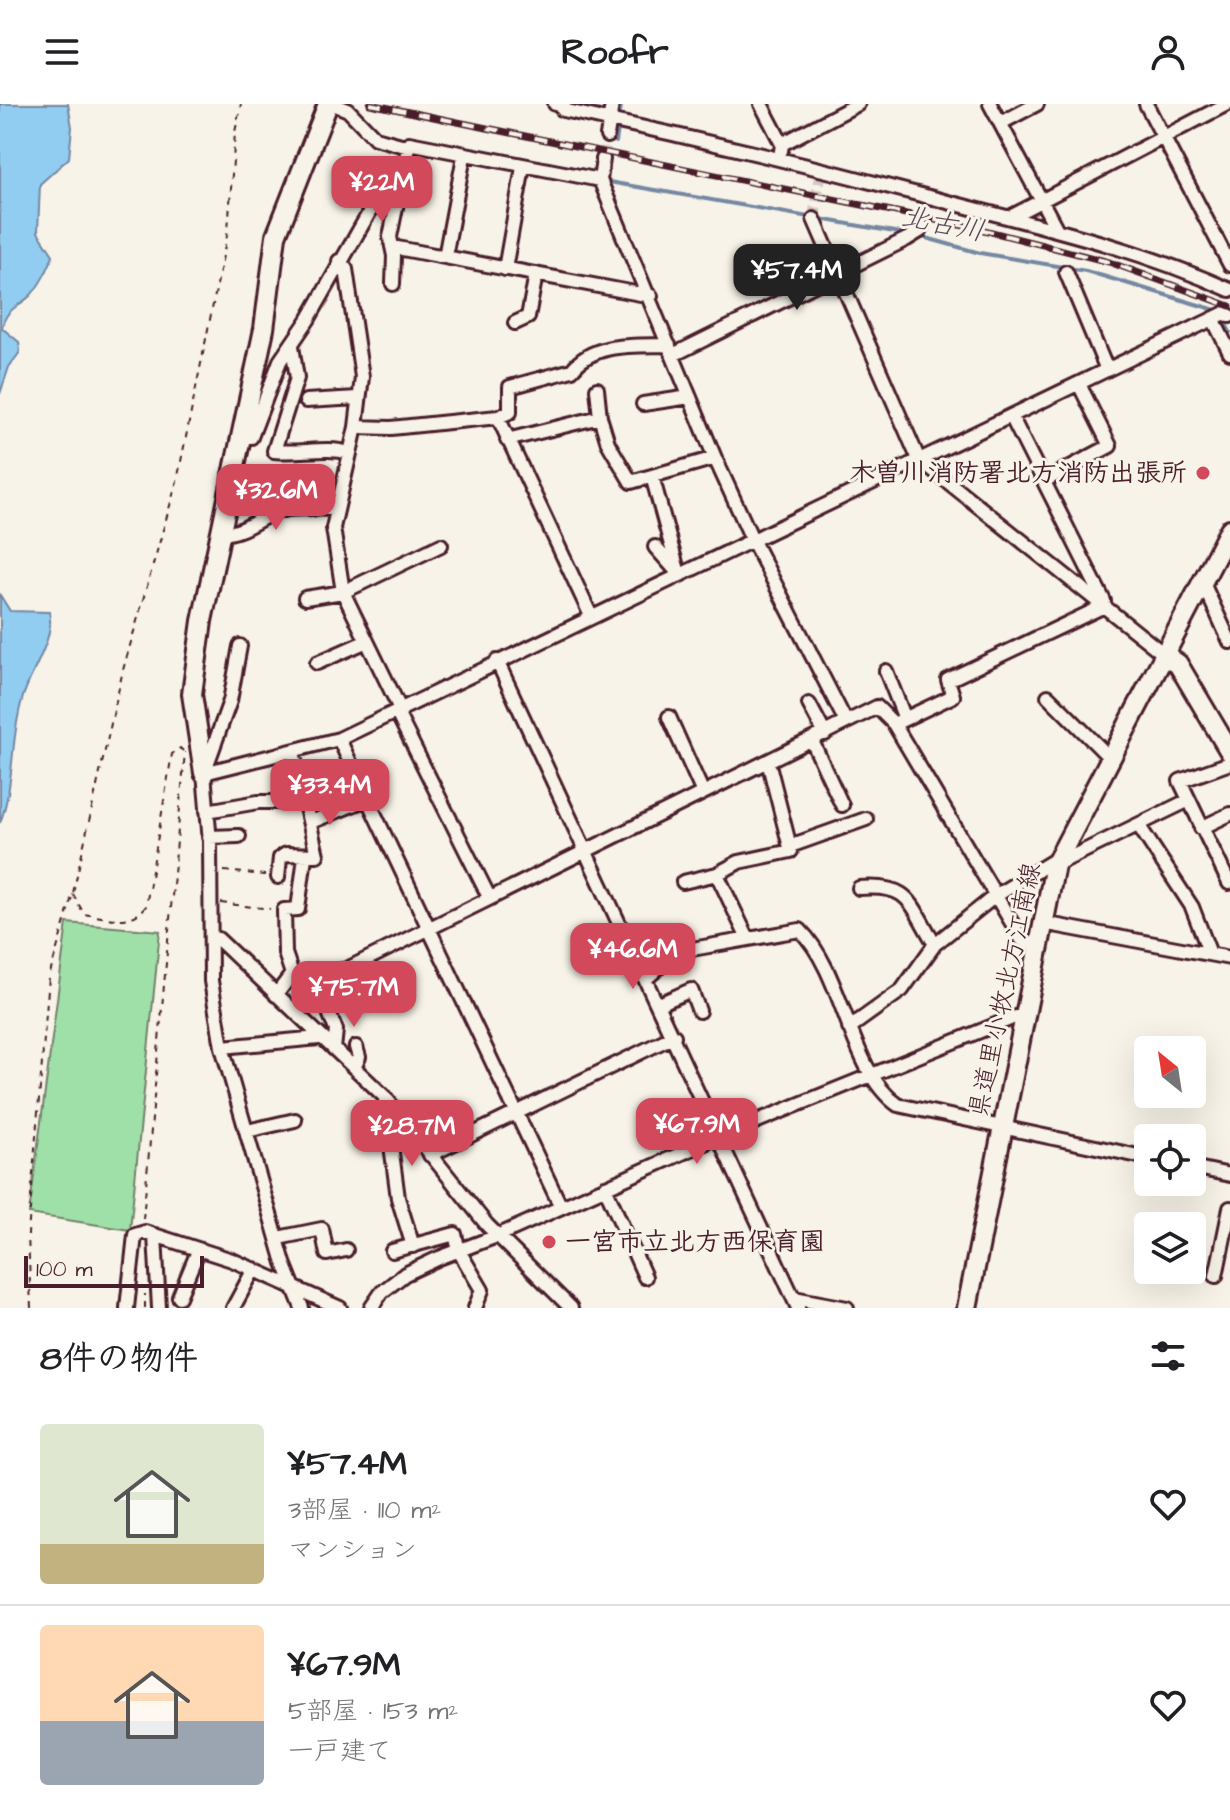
<!DOCTYPE html>
<html lang="ja">
<meta charset="utf-8">
<style>
:root{--surface:#fff;--page:#f2f2f2;--text:#202124;--muted:#757577;--line:#e0e0e0;--accent:#d1495b}
body{margin:0;font-family:"Architects Daughter","Klee One",sans-serif;background:var(--page);color:var(--text);height:100vh;display:flex;flex-direction:column;font-size:30px;white-space:nowrap}
*{box-sizing:border-box;margin:0}
p{font-size:26px;color:var(--muted)}
.icon{flex:none;width:44px;height:44px;fill:none;stroke:currentColor;stroke-width:2;stroke-linecap:round;stroke-linejoin:round}
.map{position:relative;height:1204px;overflow:hidden}
.panel{display:flex;flex-direction:column;background:var(--surface);flex:1}
.panel>*{flex:none}
.needle{width:52px;rotate:330deg}
.tools{position:absolute;left:1134px;top:932px;display:grid;gap:16px}
.tools a{display:grid;place-items:center;width:72px;height:72px;border-radius:8px;background:var(--surface);box-shadow:0 8px 32px #0002;font-size:40px}
.scale{position:absolute;left:24px;bottom:20px;width:180px;box-sizing:border-box;padding-left:8px;border:4px solid #4a1f2b;border-top:0;font-size:22px;line-height:28px;white-space:nowrap;color:#4a1f2b;-webkit-text-stroke:6px #f7f3e8;paint-order:stroke}
.price{position:absolute;translate:-50% -68px;padding:0 18px;border-radius:16px;background:var(--accent);color:#fff;font-size:26px;line-height:52px;filter:drop-shadow(0 2px 4px #0008)}
.price::after{content:'';position:absolute;left:50%;top:48px;width:24px;height:18px;margin-left:-12px;background:inherit;clip-path:polygon(0 0,100% 0,50% 100%)}
.price.selected{background:#222;color:#fff}
ul{padding:0;list-style:none}
li{display:flex;align-items:center;gap:24px;height:200px;padding:0 40px}
li+li{border-top:2px solid var(--line)}
li span{display:grid;place-items:center;flex:none;width:224px;height:160px;border-radius:8px;color:#555}
li>.icon{margin-inline-start:auto}
span .icon{width:96px;height:96px;fill:#fffc;stroke-width:1}
li b{font-size:34px}
h2{display:flex;justify-content:space-between;align-items:center;height:96px;padding:0 40px;font-size:34px}
header{display:flex;justify-content:space-between;align-items:center;height:104px;padding:0 40px;background:var(--surface);font-size:36px;font-weight:800}
.map>svg:first-child{display:block}
.green{fill:#9fe0a9;stroke:#74806a;stroke-width:2}
.water{fill:#91ccf1;stroke:#7587a2;stroke-width:2}
.lines{fill:none;stroke-linecap:round;stroke-linejoin:round}
.stream{stroke:#7587a2;stroke-width:4}
.street-tunnel{stroke:#d4c9c2;stroke-width:12;stroke-dasharray:12 6;stroke-linecap:butt}
.street-casing{stroke:#4a1f2b;stroke-width:18}
.secondary-casing{stroke:#4a1f2b;stroke-width:24}
.path{stroke:#4a1f2b;stroke-width:2;stroke-dasharray:6 6;stroke-linecap:butt}
.street{stroke:#f7f3e8;stroke-width:12}
.secondary{stroke:#f7f3e8;stroke-width:18}
.rail-casing{stroke:#4a1f2b;stroke-width:7}
.rail{stroke:#f7f3e8;stroke-width:4;stroke-dasharray:12;stroke-linecap:butt}
.poi-dot{fill:#d1495b;stroke:#f7f3e8;stroke-width:3}
.labels{text-anchor:middle;dominant-baseline:central;stroke-width:6;stroke-linejoin:round;paint-order:stroke}
.poi-label{font-size:26px;font-weight:bold;fill:#4a1f2b;stroke:#f7f3e8;text-anchor:end}
.street-label{font-size:26px;fill:#4a1f2b;stroke:#f7f3e8}
.water-label{font-size:28px;font-style:italic;fill:#5c4a5c;stroke:#f7f3e8}
</style>
<header><svg class="icon" aria-label="menu" viewBox="0 0 24 24"><path d="M4 6h16M4 12h16M4 18h16"/></svg>Roofr<svg class="icon" aria-label="person" viewBox="0 0 24 24"><circle cx="12" cy="8" r="4"/><path d="M4 21q1-7 8-7t8 7"/></svg></header>
<div class="map">
<svg width="1230" height="1204" viewBox="0 0 1230 1204">
<rect width="100%" height="100%" fill="#f7f3e8"/>
<filter id="ink" filterUnits="userSpaceOnUse"><feTurbulence type="fractalNoise" baseFrequency=".0125" numOctaves="2"/><feDisplacementMap in="SourceGraphic" scale="16" xChannelSelector="R" yChannelSelector="G"/><feConvolveMatrix kernelMatrix="1 2 1 2 8 2 1 2 1" color-interpolation-filters="sRGB"/></filter>
<g filter="url(#ink)">
<path class="green" d="M67 819 160 827 130 1126 29 1110Z"/>
<path class="water" d="M0 0H68L72 23 69 54 40 80 38 128 53 151C50 163 39 182 31 191 19 203 6 204 2 224L19 238 20 248 9 263 0 290Z
M0 491 10 507 49 508C56 535 29 569 22 596 10 636 15 679 0 719Z"/>
<g class="lines">
<path class="stream" d="M620 10 621 0
M616 38 618 24
M609 78 906 130
M919 132 980 149 1086 167 1219 207
M1224 217 1230 228"/>
<path class="street-tunnel" d="M603 55 607 32
M814 115 820 70
M922 122 926 106"/>
<g class="street-casing">
<path id="street" d="M333 0 348 6 375 34 409 43
M555 0 564 2 563 6C686 32 808 61 929 93 1035 121 1130 141 1230 186
M761 0 782 40 781 47
M990 0 1056 124
M1146 0 1230 161
M1001 19 1037 0
M607 32 612 0
M782 40 858 0
M603 55 600 76 715 354 752 435 846 618
M1010 113 1227 0
M814 115 918 354 1165 551
M392 143 651 192
M445 153 464 52
M339 157 346 165 362 273 356 323
M505 165 523 63
M1066 168 1107 266
M393 180 394 152 390 133 409 39 600 76
M1213 215 1230 249
M515 219 528 213 536 170
M292 242 297 274 274 347C300 350 325 342 350 349
M673 251 907 135 920 127 922 122
M597 285 600 313
M306 297 358 294
M643 300 690 293
M498 313 510 308V283L572 266C594 237 637 242 669 241
M240 333H251L280 257 308 216 390 72 404 64
M507 336 600 313 608 339 631 378 715 354
M652 372 679 470 655 443
M1044 377 1110 342 1079 280
M218 431C246 427 248 421 271 410 290 401 315 405 336 405
M1203 479 1230 538
M305 494 343 488 441 441
M240 542 230 597 204 669 210 738 211 877 222 943 284 1159 302 1204
M497 557 798 1204
M317 559 367 537
M886 567 905 615
M1048 592 1111 655
M809 600 825 630
M401 607 343 488 333 424 356 323 391 324 498 313 591 512
M397 609 489 793
M669 613 703 689
M894 620 1022 836 1038 844
M339 635 561 1103
M812 637 842 701
M204 669 339 635 1225 209 1230 212
M207 707 258 698H302
M311 718 367 695
M1139 722 1192 803 1210 850
M1201 724 1230 710
M209 733 239 732
M790 742 866 715
M1055 761 1187 697
M717 770 747 833
M278 773 280 754 286 750 317 751 293 648
M683 778 717 770 739 758 791 747 768 657
M1229 779 1180 677 1230 659
M859 784C912 780 909 799 935 840
M1043 819 1230 854
M211 834 218 835 385 993 487 1121 571 1204
M292 870 305 873 347 865 877 603 894 620 953 592 948 576 1102 503 1104 497 1011 312
M647 874 672 852 692 845 800 826C845 871 849 967 898 1001L1148 1054
M276 891 292 870 285 849 284 806 298 805 305 753
M659 900 691 886 699 907
M330 911 336 926 334 945
M849 924 902 886 935 840 995 792 1058 754
M222 943 319 934
M355 962 359 953 356 943
M385 996 398 1094 413 1142
M247 1027 295 1016
M430 1051 674 932
M1192 1063 1230 1071
M605 1083 645 1173
M155 1131 159 1204
M278 1134 322 1125 327 1150 346 1146
M392 1147 455 1130 459 1147 482 1186 475 1204
M1216 1172 1230 1104
M179 1193 198 1147
M794 1194 847 1204
M127 1204 135 1131 145 1128 232 1156 340 1204
M233 1204 254 1165
M371 1204 382 1188 405 1170 439 1154 497 1132 718 1033 1015 913 1024 914"/>
</g>
<g class="secondary-casing">
<path id="secondary" d="M1165 551 1178 560 1230 648
M204 669 192 590 202 517 264 225 276 132 328 0
M967 1204 1055 761 1230 425"/>
</g>
<path class="path" d="M224 767 265 771
M73 790 84 810C107 813 131 823 146 802L172 650 180 644 184 648
M221 799 270 805
M143 1115 185 648
M31 1204 28 1130 49 873 73 789 123 566 177 377 228 127 235 28 241 0
M145 1204V1190"/>
<use href="#street" class="street"/>
<use href="#secondary" class="secondary"/>
<g class="rail-casing">
<path id="rail" d="M370 0 984 126 1109 158 1230 202"/>
</g>
<use href="#rail" class="rail"/>
</g>
</g>
<g class="poi-dot">
<circle cx="1203" cy="369" r="8"/>
<circle cx="549" cy="1138" r="8"/>
</g>
<g class="labels">
<g class="poi-label">
<text x="1187" y="369">木曽川消防署北方消防出張所</text>
<text x="565" y="1138" text-anchor="start">一宮市立北方西保育園</text>
</g>
<g class="street-label">
<text transform="translate(1005 886) rotate(-78)">県道里小牧北方江南線</text>
</g>
<g class="water-label">
<text transform="translate(943 120) rotate(11)">北古川</text>
</g>
</g>
</svg>
<div class="tools">
<a><svg class="needle" viewBox="-14 -14 28 28"><path d="M0-13l5 13h-10z" fill="#e53935"/><path d="M0 13l5-13h-10z" fill="#757577"/></svg></a>
<a><svg class="icon" aria-label="locate" viewBox="0 0 24 24"><circle cx="12" cy="12" r="6"/><path d="M12 2v4M12 18v4M2 12h4M18 12h4"/></svg></a>
<a><svg class="icon" aria-label="layers" viewBox="0 0 24 24"><path d="M12 4l9 5-9 5-9-5zM3 14l9 5 9-5"/></svg></a>
</div>
<div class="scale">100 m</div>
<b class="price" style="left:382px;top:120px">¥22M</b>
<b class="price selected" style="left:797px;top:208px">¥57.4M</b>
<b class="price" style="left:276px;top:428px">¥32.6M</b>
<b class="price" style="left:330px;top:723px">¥33.4M</b>
<b class="price" style="left:633px;top:887px">¥46.6M</b>
<b class="price" style="left:354px;top:925px">¥75.7M</b>
<b class="price" style="left:697px;top:1062px">¥67.9M</b>
<b class="price" style="left:412px;top:1064px">¥28.7M</b>
</div>
<section class="panel">
<h2>8件の物件<svg class="icon" aria-label="filters" viewBox="0 0 24 24"><path d="M4 7h16M4 17h16"/><circle cx="9" cy="7" r="2"/><circle cx="15" cy="17" r="2"/></svg></h2>
<ul>
<li><span style="background:linear-gradient(#dfe7d0 75%,#c2b280 0)"><svg class="icon" aria-label="home" viewBox="0 0 24 24"><path d="M3 11l9-7 9 7M6 9v11h12V9"/></svg></span><div><b>¥57.4M</b><p>3部屋 · 110 m²</p><p>マンション</p></div><svg class="icon" aria-label="heart" viewBox="0 0 24 24"><path d="M12 20l-8-8c-3-5 5-10 8-4 3-6 11-1 8 4z"/></svg></li>
<li><span style="background:linear-gradient(#ffd9b3 60%,#9aa5b1 0)"><svg class="icon" aria-label="home" viewBox="0 0 24 24"><path d="M3 11l9-7 9 7M6 9v11h12V9"/></svg></span><div><b>¥67.9M</b><p>5部屋 · 153 m²</p><p>一戸建て</p></div><svg class="icon" aria-label="heart" viewBox="0 0 24 24"><path d="M12 20l-8-8c-3-5 5-10 8-4 3-6 11-1 8 4z"/></svg></li>
</ul>
</section>
